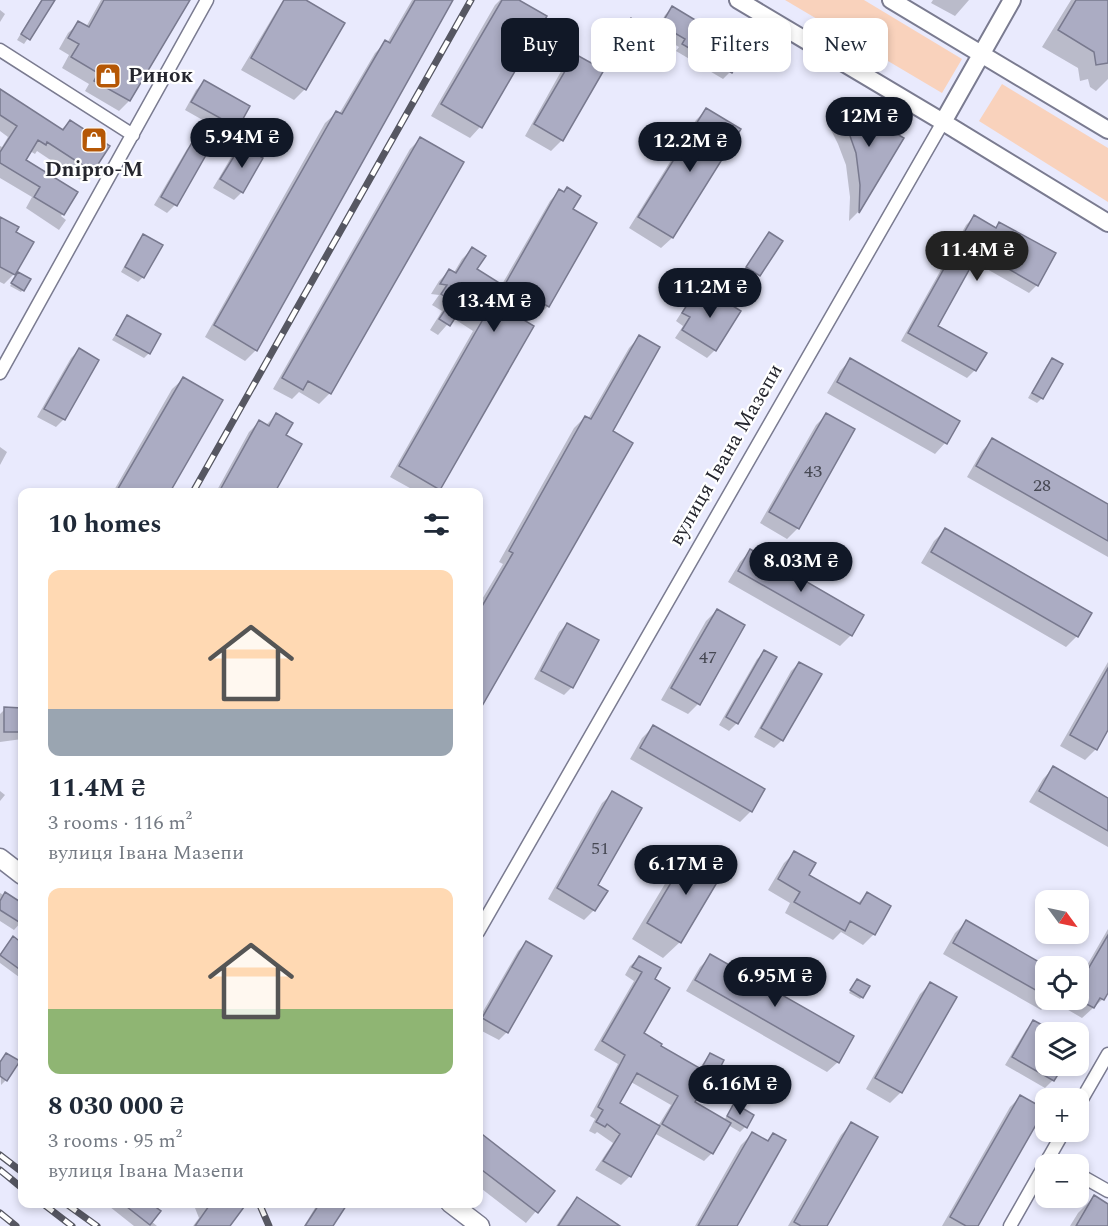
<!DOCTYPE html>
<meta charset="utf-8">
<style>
:root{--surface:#fff;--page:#f2f2f3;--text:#1f2937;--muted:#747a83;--accent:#111827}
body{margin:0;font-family:Spectral,serif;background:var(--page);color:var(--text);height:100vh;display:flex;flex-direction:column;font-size:22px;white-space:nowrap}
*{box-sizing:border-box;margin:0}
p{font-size:20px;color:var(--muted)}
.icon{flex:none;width:33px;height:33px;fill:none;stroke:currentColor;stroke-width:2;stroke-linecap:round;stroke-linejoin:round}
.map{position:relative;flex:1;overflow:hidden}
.sheet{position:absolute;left:18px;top:488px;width:465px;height:720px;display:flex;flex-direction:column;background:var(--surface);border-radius:12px;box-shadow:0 3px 9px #0003}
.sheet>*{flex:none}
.guide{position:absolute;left:501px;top:18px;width:516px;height:54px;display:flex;gap:12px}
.needle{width:39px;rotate:123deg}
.tools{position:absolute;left:1035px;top:890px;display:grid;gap:12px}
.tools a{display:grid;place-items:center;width:54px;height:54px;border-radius:12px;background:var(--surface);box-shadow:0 3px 9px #0003;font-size:30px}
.price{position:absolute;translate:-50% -51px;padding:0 14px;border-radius:21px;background:var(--accent);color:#fff;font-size:20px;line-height:39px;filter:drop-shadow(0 2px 3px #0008)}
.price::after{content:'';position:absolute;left:50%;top:36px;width:18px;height:14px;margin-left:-9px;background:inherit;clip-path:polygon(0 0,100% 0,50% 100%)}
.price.selected{background:#222;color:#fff}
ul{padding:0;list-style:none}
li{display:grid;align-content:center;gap:12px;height:318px;padding:0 30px}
li span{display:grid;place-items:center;height:186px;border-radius:12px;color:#555}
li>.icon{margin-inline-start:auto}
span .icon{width:108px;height:108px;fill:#fffc;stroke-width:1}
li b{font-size:26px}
h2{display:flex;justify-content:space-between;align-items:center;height:72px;padding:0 30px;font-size:26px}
.chip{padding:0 21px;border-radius:12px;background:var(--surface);box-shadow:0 3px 9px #0003;font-size:21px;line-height:54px}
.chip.selected{background:var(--accent);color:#fff}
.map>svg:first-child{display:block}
.green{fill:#f9d2bc}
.shadow{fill:#0003;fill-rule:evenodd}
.building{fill:#abacc3;stroke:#78798e;stroke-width:1.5}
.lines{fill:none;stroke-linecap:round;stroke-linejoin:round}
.street-casing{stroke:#7a7b90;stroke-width:15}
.secondary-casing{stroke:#7a7b90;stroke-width:20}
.primary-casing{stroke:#7a7b90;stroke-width:21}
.street{stroke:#fff;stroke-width:12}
.secondary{stroke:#fff;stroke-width:16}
.primary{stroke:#fff;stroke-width:18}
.rail-casing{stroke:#565762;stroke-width:7}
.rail{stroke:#fff;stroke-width:4.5;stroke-dasharray:14;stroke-linecap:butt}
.labels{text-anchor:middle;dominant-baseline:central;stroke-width:4.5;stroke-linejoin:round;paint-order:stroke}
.number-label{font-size:18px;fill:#464853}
.poi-label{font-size:21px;font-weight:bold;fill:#25262e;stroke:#fff;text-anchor:start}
.street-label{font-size:21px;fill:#25262e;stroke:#fff}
</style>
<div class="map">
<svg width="1108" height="1226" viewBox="0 0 1108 1226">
<rect width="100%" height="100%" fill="#e9eafd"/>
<path class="green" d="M785 0H864L962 59 942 93Z
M1002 84 1108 148V202L979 121Z"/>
<path class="shadow" d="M41 0H54L24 44 17 40Z
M101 0H188L129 101 119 111 85 91 89 84 62 68 69 55 59 49 68 33 79 23 86 27Z
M283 0H303L343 23 305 89 294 100 241 70Z
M412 0H453L256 350 245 361 205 337 325 123 336 113 339 114 375 53 386 42 387 43Z
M500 0H516L545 16 480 127 470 138 431 116 495 5Z
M933 0H969L955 16 931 3Z
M1071 0H1108V79L1096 91 1090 87 1088 79 1080 81 1078 68 1042 47Z
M672 8 743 50 730 72 723 79 676 51 679 47 655 33 665 15Z
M0 10 5 14 0 22Z
M626 25 644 29 633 43 620 34Z
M575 56 562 140 551 151 525 136 564 66Z
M204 82 237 127 229 135 185 110 196 90Z
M0 91 61 130 70 121 108 146 91 171 82 181 37 151 35 154 30 151 23 161 76 192 61 216 66 220 59 230 26 208 32 197 0 178V146L2 147 8 137 0 131Z
M841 103 902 138 858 212 849 221 850 197 846 165 838 144 826 120Z
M706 110 739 130 672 238 661 248 629 228 696 120Z
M420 139 462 163 330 393 319 404 299 392 292 399 273 389 410 149Z
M195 141 208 148 175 205 167 213 154 205 187 149Z
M241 146 242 192 234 200 213 188 233 154Z
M559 191 571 209 548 306 538 316 515 303 439 489 436 492H417L390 477 473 331 453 318 438 335 430 330 442 311 432 305 439 295 431 294 439 281 449 271 453 274 462 259 472 249 475 269 501 286 550 201Z
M974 217 995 229 1000 223 1037 285 1029 293 973 261 936 326 975 370 967 378 901 341 966 225Z
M0 218 14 232V274L4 284 0 282Z
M143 236V277L138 282 121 272 138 241Z
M765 239 781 242 754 280 742 273Z
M16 276 29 280 21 292 10 286Z
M707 291 739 312 715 350 707 358 675 338 683 326 676 321 683 310 691 302 695 305Z
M127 317 149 353 144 358 112 340Z
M639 337 611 432 478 710V606L503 564 499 562 574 428 585 417 588 419 629 348Z
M79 350 97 361 64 419 56 427 37 417 71 358Z
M850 360 945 443 935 454 827 393 840 371Z
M1052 360 1042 398 1037 403 1028 398 1047 365Z
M183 379 168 492H113L172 389Z
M827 414 798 528 787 539 760 523 816 425Z
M276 415 273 492H216L249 432 259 422 266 425Z
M992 440 1108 506V557L967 477 982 451Z
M0 447 7 452 0 465Z
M945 530 1077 636 1066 647 921 563 934 541Z
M750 551 851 635 840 646 728 582 740 562Z
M717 610 698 704 688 714 661 700 706 621Z
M567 624 572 687 564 695 534 679 559 632Z
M765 652 737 723 729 731 719 725 757 659Z
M1108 662V727L1096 749 1085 760 1060 746Z
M799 663 820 675 782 740 774 748 754 737 791 671Z
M22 707V739L0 742V714L5 709H22Z
M653 727 751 811 740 822 630 759 642 738Z
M1053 768 1108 800V847L1029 802 1043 779Z
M0 791 5 795 0 801Z
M613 793 596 886 594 910 584 920 548 899 602 803Z
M691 851 680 942 663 958 632 939 675 867Z
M794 853 807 876 857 904 867 894 874 934 863 945 841 932 833 940 785 913 790 903 768 890 784 863Z
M0 893 22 905V921L14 930 0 921Z
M966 922 1046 968V999H1078V981L1108 929V990L1103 999 1082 1018 1051 1000 1041 1010 943 954 955 933Z
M13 938 22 945V974L19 977 0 963V954Z
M526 943 507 1032 499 1040 478 1029V1020L518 951Z
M711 956 838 1062 827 1072 686 991 700 967Z
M639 958 653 980 642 1034 659 1047 698 1070 710 1054 718 1069 710 1077 693 1103 724 1120 735 1105 745 1127 740 1132 728 1125 712 1153 704 1161 654 1133 630 1176 621 1185 595 1170 613 1143 597 1132 595 1134 589 1131 595 1119 590 1116 618 1064 594 1050 634 981 625 975 630 966ZM631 1082 671 1105 658 1126 618 1103Z
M855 983 862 997 860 999 849 993Z
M931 983 901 1092 890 1103 866 1089 920 994Z
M1034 1022 1052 1032H1046V1065H1062L1053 1080 1045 1088 1005 1065 1026 1030Z
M6 1055V1080L1 1085 0 1061Z
M1020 1097 976 1226H942L1010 1107Z
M22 1104V1113L18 1110Z
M851 1124 826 1226H788L841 1135Z
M478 1133 553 1191 526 1223 478 1186Z
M752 1134 766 1142 773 1135 736 1226H695L741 1145Z
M1094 1197 1108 1205 1107 1226H1070L1078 1213Z
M577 1199 617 1226H556L567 1210Z
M105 1203H148L151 1221 157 1226H134Z
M193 1203H245L228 1226H193L199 1218Z
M318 1203H341L331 1226H304Z"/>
<path class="building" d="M42 0H55L30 40 21 34Z
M104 0H190L130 101 94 81 98 73 71 57 79 44 68 38 78 21 89 27Z
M284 0H306L345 23 306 90 251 58Z
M415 0H453L257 351 214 325 336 111 342 114 385 40 390 43Z
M502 0H519L547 16 482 128 441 104Z
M1076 0H1108V63L1096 65 1094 52 1058 30Z
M672 6 745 50 732 73 682 44 685 39 661 25Z
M631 18 647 29 639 39 623 29Z
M575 54 604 70 563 141 534 124Z
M204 80 250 106 238 128 191 102Z
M0 89 63 130 70 120 110 146 93 172 47 142 46 145 38 140 26 160 78 192 64 215 34 197 40 187 0 163V152L17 126 0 115Z
M840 101 904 138 859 213 860 185 856 153 849 133 836 108Z
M706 108 741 129 673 238 638 217Z
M420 137 464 162 331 394 308 381 303 390 282 378Z
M194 139 210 148 177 206 161 197Z
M241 145 263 158 243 193 220 179Z
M567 187 581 196 573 209 597 223 549 307 523 292 512 313 534 326 440 490 399 466 482 321 462 307 450 326 439 319 451 301 441 294 447 285 440 284 449 269 456 273 472 247 486 256 477 269 504 286 559 189 564 192Z
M974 215 996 228 999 222 1056 253 1038 286 979 252 938 326 987 353 976 371 908 333Z
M0 217 19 227 16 232 34 242 15 275 0 267Z
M769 232 783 241 760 276 746 267Z
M143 234 163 245 144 278 125 267Z
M18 272 31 279 24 291 11 283Z
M706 289 741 311 716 351 682 330 690 317 682 313 690 300 697 304Z
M127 315 161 334 150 354 116 335Z
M639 335 660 347 613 431 633 443 478 713V613L513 553 509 551 585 416 591 419Z
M79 348 99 360 65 420 44 409Z
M850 358 960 421 947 444 837 382Z
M1052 358 1063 364 1043 399 1032 393Z
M183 377 223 400 170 492H116Z
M276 413 293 423 286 435 302 444 275 492H219L259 420 269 426Z
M826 413 855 429 799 529 769 512Z
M992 438 1108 504V541L976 466Z
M945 528 1092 613 1078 637 931 552Z
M750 549 864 615 852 636 738 571Z
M717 609 745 625 700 705 671 688Z
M567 623 599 640 573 688 541 671Z
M764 650 777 657 738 724 726 717Z
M799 662 822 674 783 741 761 728Z
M1108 668V730L1097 750 1070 735Z
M4 707 22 708V732H4Z
M653 725 765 789 752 812 640 748Z
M1053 766 1108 798V831L1039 791Z
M612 791 642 808 598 885 608 891 595 911 557 888Z
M691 849 725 869 681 943 647 923Z
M794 851 816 863 809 875 860 904 867 892 891 906 875 935 850 921 845 931 794 902 800 892 778 879Z
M5 892 22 903V924L0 910V901Z
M966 920 1046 966V996L953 943Z
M1108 935V993L1104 1000 1100 998 1094 1008 1077 999 1078 986Z
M13 936 22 943V971L0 955Z
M526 941 552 956 508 1033 482 1018Z
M710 954 854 1036 839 1063 695 980Z
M639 956 661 968 655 979 670 988 644 1033 662 1044 661 1046 701 1069 710 1053 724 1060 719 1070 716 1068 695 1102 731 1123 713 1154 662 1124 678 1096 637 1073 620 1103 660 1126 631 1177 603 1161 620 1134 607 1124 605 1127 596 1122 603 1110 598 1107 625 1055 602 1041 642 972 632 967Z
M857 979 870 986 863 998 850 990Z
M930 982 957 997 902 1093 875 1078Z
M1033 1020 1046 1027V1065H1064L1054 1081 1012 1057Z
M6 1053 20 1061 7 1081 0 1076V1062Z
M1020 1095 1045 1109 978 1226H966L950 1217Z
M734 1103 754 1115 747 1128 727 1116Z
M851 1122 878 1137 827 1226H801L794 1222Z
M478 1131 555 1191 538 1213 478 1167Z
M752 1132 768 1141 773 1133 786 1140 737 1226H698Z
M1094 1195 1108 1204V1226H1076Z
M577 1197 620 1226H558Z
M122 1203H150L161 1211 150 1225Z
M211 1203H247L230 1226H195Z
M320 1203H348L333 1226H305Z"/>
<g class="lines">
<g class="street-casing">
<path id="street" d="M0 50 133 135
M0 373 207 0
M478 932 943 122
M1078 1106 1108 1054
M1049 1157 1061 1164
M1078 1174 1108 1191
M1010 1226 1064 1131"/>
</g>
<g class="secondary-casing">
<path id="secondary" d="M738 0 943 122 1108 223
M891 0 1108 130
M943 122 1012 0"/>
</g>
<g class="primary-casing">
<path id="primary" d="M0 858 22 875
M450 1203 480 1226"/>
</g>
<use href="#street" class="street"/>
<use href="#secondary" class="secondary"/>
<use href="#primary" class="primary"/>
<g class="rail-casing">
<path id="rail" d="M193 492 471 0
M0 1155 22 1172
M0 1170 22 1188
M42 1203 72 1226
M65 1203 97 1226
M259 1203 269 1226
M0 1213 16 1226"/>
</g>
<use href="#rail" class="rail"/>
</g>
<defs>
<g id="shop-square" transform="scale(1.35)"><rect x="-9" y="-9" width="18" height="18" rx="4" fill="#b55705" stroke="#fff"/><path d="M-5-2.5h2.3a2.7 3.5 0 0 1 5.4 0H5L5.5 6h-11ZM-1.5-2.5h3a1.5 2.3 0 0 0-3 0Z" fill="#fff"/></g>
</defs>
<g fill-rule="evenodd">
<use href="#shop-square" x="108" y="76"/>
<use href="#shop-square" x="94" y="140"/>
</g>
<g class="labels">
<g class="number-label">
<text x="813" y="471">43</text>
<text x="1042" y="485">28</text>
<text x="708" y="657">47</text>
<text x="600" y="848">51</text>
</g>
<g class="poi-label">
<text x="128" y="76">Ринок</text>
<text x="94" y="170" text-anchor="middle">Dnipro-M</text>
</g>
<g class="street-label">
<text transform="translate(726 455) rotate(-60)">вулиця Івана Мазепи</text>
</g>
</g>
</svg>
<div class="tools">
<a><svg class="needle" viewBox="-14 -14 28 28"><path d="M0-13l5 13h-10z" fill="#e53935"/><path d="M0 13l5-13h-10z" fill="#747a83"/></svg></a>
<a><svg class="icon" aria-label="locate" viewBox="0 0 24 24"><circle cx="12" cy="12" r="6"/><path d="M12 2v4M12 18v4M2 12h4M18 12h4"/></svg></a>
<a><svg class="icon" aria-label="layers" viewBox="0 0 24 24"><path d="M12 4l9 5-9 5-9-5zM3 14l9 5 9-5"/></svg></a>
<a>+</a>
<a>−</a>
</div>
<b class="price" style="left:869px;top:148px">12M ₴</b>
<b class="price" style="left:242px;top:169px">5.94M ₴</b>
<b class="price" style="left:690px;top:173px">12.2M ₴</b>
<b class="price selected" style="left:977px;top:282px">11.4M ₴</b>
<b class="price" style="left:710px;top:319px">11.2M ₴</b>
<b class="price" style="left:494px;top:333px">13.4M ₴</b>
<b class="price" style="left:801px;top:593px">8.03M ₴</b>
<b class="price" style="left:686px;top:896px">6.17M ₴</b>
<b class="price" style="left:775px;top:1008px">6.95M ₴</b>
<b class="price" style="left:740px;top:1116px">6.16M ₴</b>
<div class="guide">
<a class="chip selected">Buy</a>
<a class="chip">Rent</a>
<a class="chip">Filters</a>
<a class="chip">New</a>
</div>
<section class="sheet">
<h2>10 homes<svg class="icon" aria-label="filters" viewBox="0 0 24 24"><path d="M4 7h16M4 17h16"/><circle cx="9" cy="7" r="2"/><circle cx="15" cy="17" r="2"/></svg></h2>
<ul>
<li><span style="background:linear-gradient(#ffd9b3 75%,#9aa5b1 0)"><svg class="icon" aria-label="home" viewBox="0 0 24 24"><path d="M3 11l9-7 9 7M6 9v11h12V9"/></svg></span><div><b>11.4M ₴</b><p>3 rooms · 116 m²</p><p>вулиця Івана Мазепи</p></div></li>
<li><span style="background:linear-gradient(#ffd9b3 65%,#8fb573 0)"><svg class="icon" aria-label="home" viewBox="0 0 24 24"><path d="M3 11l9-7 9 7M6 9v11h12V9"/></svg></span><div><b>8 030 000 ₴</b><p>3 rooms · 95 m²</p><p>вулиця Івана Мазепи</p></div></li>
</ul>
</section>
</div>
